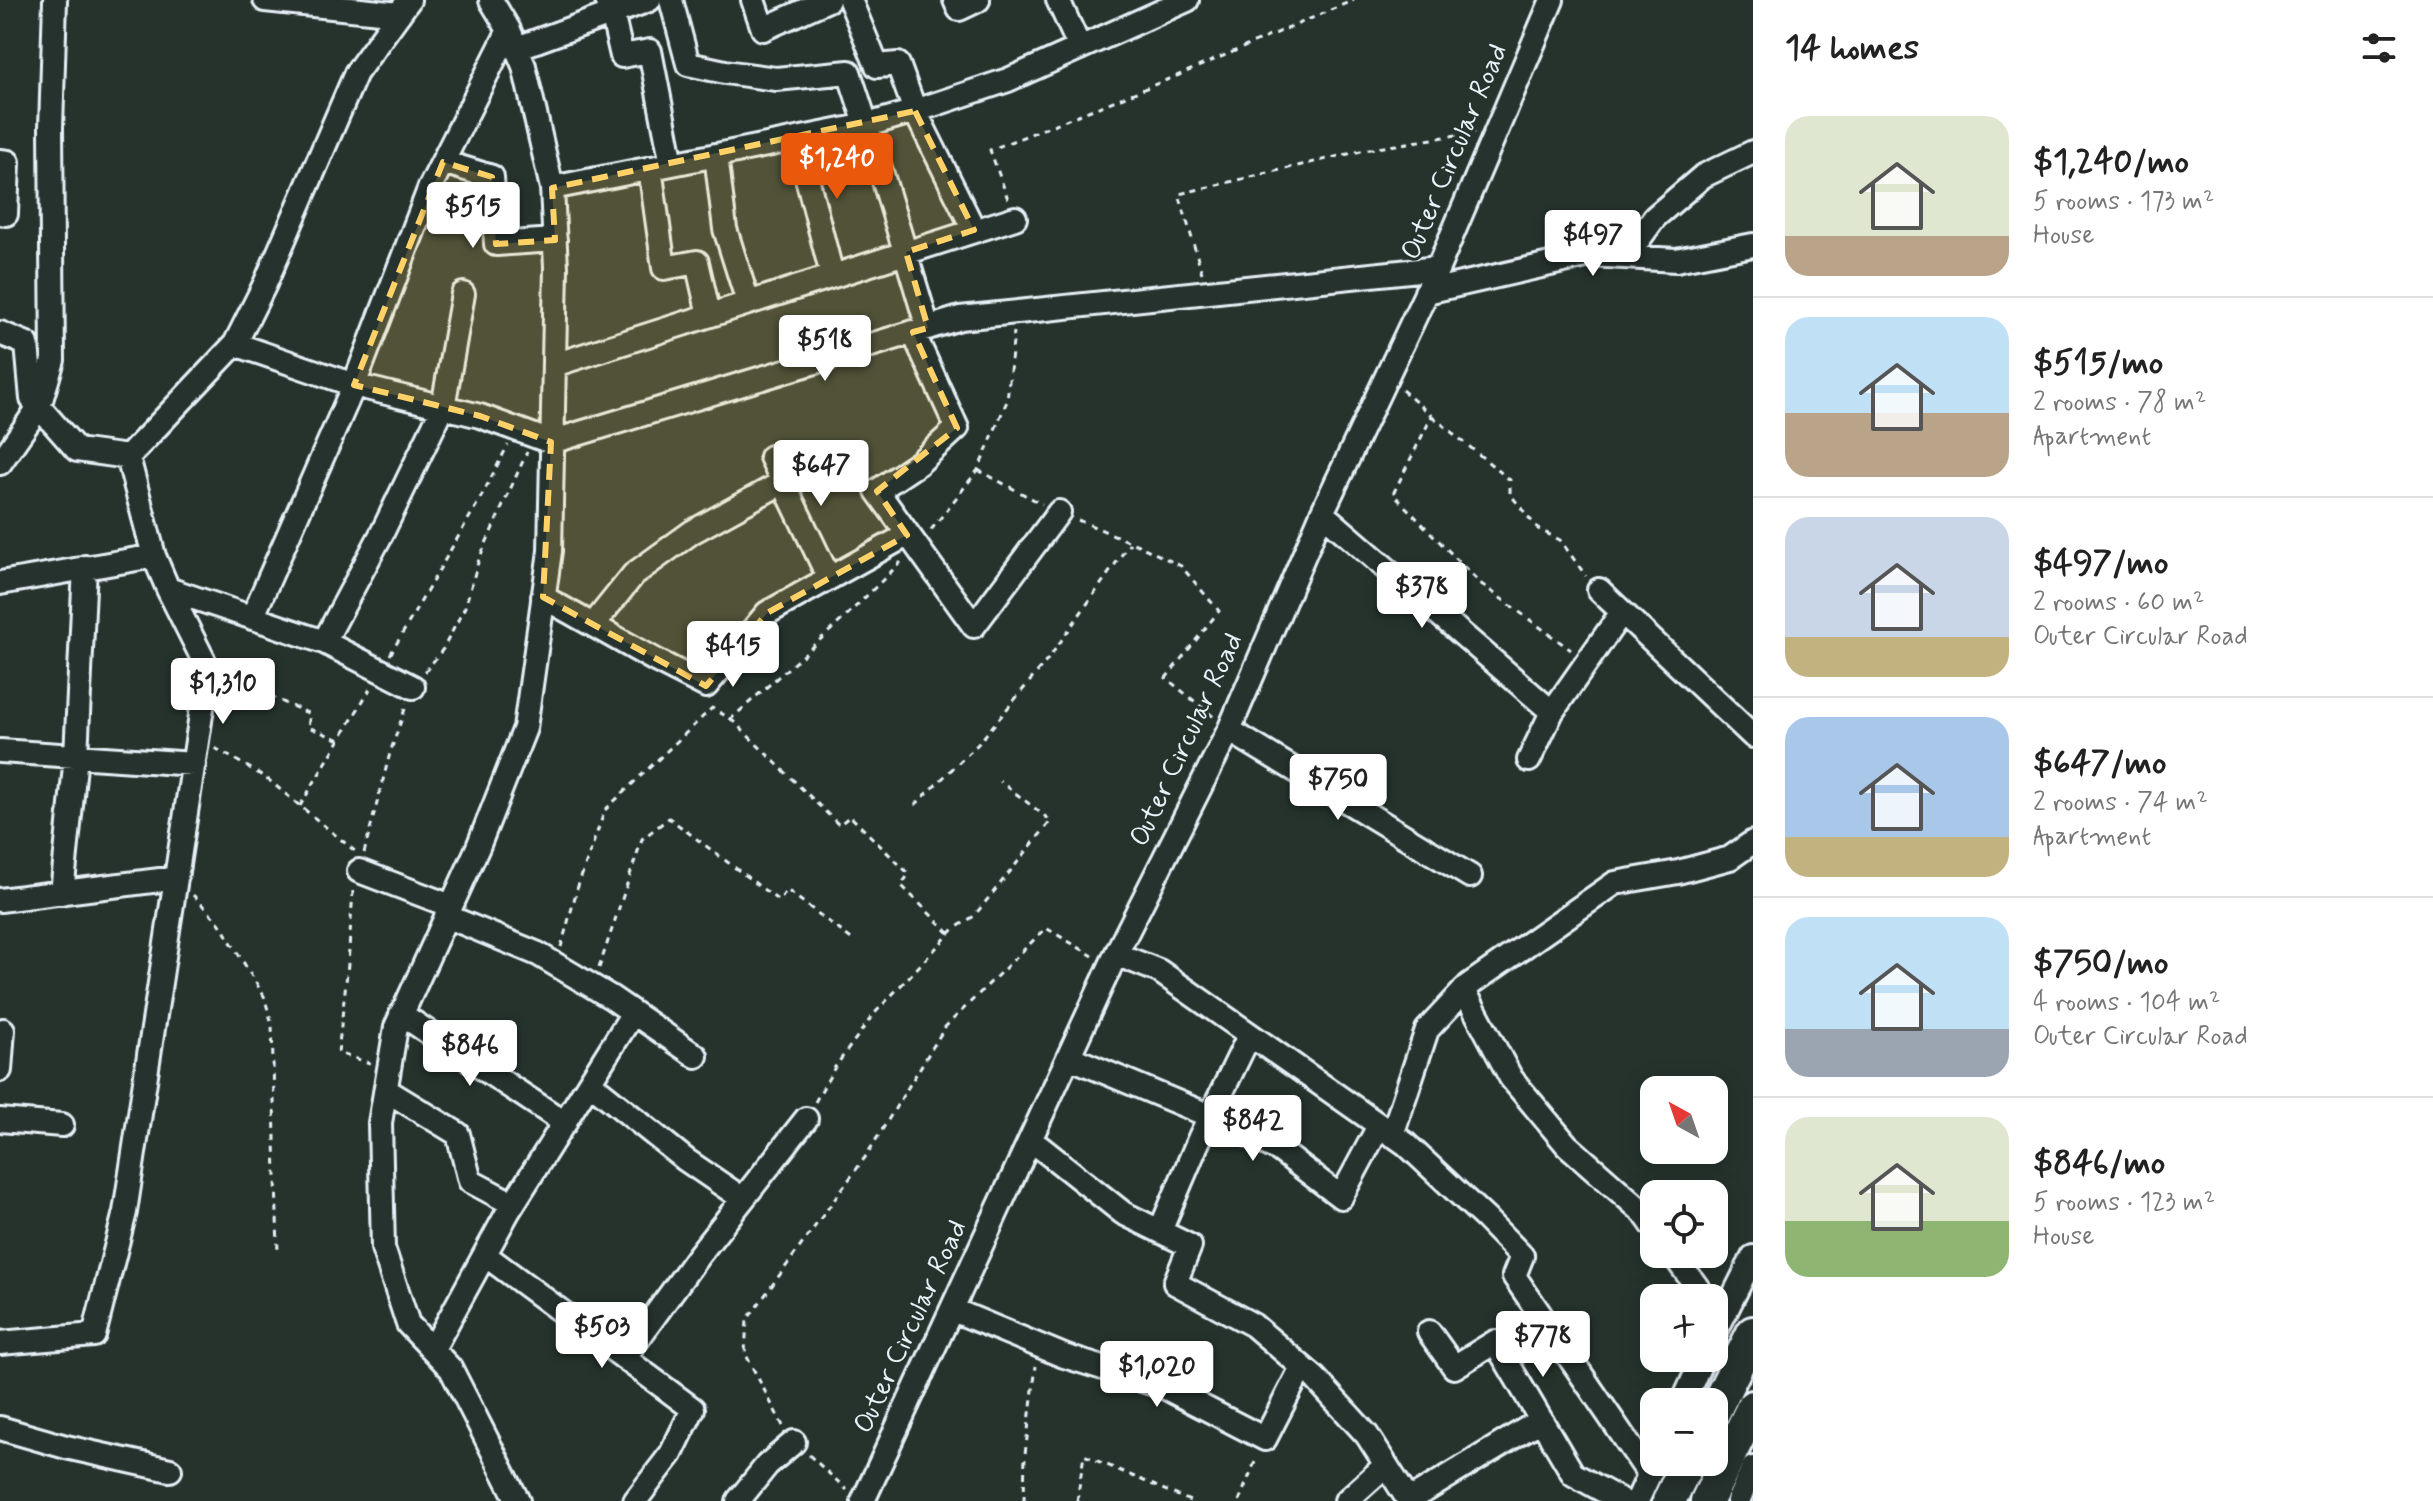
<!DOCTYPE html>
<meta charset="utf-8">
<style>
:root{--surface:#fff;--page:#f6f6f6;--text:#222;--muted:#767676;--line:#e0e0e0;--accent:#ea580c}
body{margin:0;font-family:Mynerve,sans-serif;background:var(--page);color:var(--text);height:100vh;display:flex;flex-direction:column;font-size:30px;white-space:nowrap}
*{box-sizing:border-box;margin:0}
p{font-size:26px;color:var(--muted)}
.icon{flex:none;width:44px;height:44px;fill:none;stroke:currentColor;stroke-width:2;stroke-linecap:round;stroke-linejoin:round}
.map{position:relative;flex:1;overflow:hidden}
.side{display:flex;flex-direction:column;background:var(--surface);width:680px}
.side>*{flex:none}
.needle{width:52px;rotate:320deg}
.fabs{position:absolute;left:1640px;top:1076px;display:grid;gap:16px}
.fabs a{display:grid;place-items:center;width:88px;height:88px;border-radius:16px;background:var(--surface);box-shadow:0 4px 20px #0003;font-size:40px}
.price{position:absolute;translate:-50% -68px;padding:0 18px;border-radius:8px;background:#fff;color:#222;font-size:26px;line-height:52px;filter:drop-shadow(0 2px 4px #0008)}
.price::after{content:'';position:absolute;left:50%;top:48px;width:24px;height:18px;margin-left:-12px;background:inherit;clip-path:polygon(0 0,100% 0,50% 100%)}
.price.active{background:var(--accent);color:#fff}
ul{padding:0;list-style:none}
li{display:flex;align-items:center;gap:24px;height:200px;padding:0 32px}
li+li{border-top:2px solid var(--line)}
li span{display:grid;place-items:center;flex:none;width:224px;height:160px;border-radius:24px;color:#555}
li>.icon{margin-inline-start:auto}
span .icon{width:96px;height:96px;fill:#fffc;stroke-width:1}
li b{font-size:34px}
h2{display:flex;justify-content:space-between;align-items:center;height:96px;padding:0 32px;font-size:34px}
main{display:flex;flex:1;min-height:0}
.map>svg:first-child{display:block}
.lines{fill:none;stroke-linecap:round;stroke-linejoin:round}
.minor-casing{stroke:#e8f1f8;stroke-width:28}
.highway-casing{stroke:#e8f1f8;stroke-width:38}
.path{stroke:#e8f1f8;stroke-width:3;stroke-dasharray:6 6;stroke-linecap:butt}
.minor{stroke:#26332d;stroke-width:22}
.highway{stroke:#26332d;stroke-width:32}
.marked{fill:#ffd166;fill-opacity:0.2;stroke:#ffd166;stroke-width:6;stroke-dasharray:16 10;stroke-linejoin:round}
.labels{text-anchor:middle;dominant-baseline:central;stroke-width:6;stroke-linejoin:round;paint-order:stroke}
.street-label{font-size:28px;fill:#e8f1f8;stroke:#26332d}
</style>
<main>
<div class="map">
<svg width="1753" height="1501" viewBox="0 0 1753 1501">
<rect width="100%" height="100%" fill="#26332d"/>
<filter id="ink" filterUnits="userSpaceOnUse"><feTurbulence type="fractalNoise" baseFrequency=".0125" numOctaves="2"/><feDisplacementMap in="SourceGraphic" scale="16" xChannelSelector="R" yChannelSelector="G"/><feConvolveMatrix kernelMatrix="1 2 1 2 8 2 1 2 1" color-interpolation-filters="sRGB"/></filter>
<g filter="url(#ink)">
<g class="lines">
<g class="minor-casing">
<path id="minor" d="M265 0 399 14
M491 0 509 30 524 66 552 188 556 267 550 551 525 728 478 847 396 1027 380 1123 383 1248 408 1324 451 1369 518 1501
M607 0 611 9 622 56 650 51 672 164
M671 0 688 64 725 72 776 79 849 72 877 158 928 328
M753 0 763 29 828 0
M850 0 877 66 898 64 915 111 974 230
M955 0 959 9 978 0
M1058 0 1080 48
M517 48 649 0
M797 139 832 275
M716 155 725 229 748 302
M0 161 8 162 6 214 0 213
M443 162 492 177 496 244 555 240
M650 168 664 268 697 262 709 315
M552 188 867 125 915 111 1008 80 1187 0
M1626 257 1655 217 1703 176 1753 152
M1426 292 1590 255 1676 260 1753 245
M913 332 957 428 919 463 877 491 974 626 1059 512
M0 333 27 344 32 399 77 450 128 457
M235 344 354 385 480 416 551 442 960 318 1438 268
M554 365 1015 218
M771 457 829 578
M0 463 39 407 53 360 51 128 55 0
M1322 513 1552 712
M154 556 168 589 324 642 413 687
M0 583 154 556 128 457 235 344 265 284 356 73 409 0
M168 589 208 669 176 878
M1599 590 1753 736
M543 597 655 660 706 686 767 613 907 535
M252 618 354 385 430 187 509 30
M593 625 634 574 692 532 783 482
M324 642 382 533 443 407 463 294
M1229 730 1470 876
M0 751 194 764
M1529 760 1552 712 1622 612
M359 871 451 906
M62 893 76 756 85 567
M0 900 176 878 125 1212 94 1335 0 1343
M446 916 538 954 612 998 696 1056
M1116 954 1159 971 1406 1144 1486 1219 1522 1256 1514 1276 1649 1474
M1464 990 1511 1078 1567 1145 1644 1213 1654 1227
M401 1014 565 1123
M1069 1057 1210 1116 1279 1150 1341 1197 1379 1126
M0 1070 3 1030
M590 1083 686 1160 743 1199
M386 1090 458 1134 470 1181 513 1204
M0 1120 62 1125
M1392 1135 1427 1030 1469 985 1615 883 1678 872 1730 858 1753 842
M1031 1140 1123 1213 1190 1246 1175 1283 1253 1325 1314 1377 1367 1435 1409 1501
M1160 1231 1200 1137 1249 1036
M1673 1254 1705 1298
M485 1255 693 1409 671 1454 635 1501
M953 1310 1064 1356 1164 1387 1265 1439 1302 1367
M1429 1332 1454 1367 1495 1342 1573 1474 1622 1501
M1714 1335 1753 1257
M433 1349 508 1212 633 1013
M624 1358 698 1256 806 1119
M1683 1402 1703 1358
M0 1428 66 1447 170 1470
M738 1501 767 1465 794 1442
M863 1501 1116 954 1229 730 1322 513 1438 268 1552 0
M1346 1501 1386 1465
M1408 1501 1541 1420
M1637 1501 1655 1462
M1738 1501 1753 1468"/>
</g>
<g class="highway-casing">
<path id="highway" d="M1714 1411 1753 1333
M1669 1501 1688 1462
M1707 1501 1753 1407"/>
</g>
<path class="path" d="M1008 199 990 150 1179 75 1354 0
M1202 273 1179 194 1365 150 1475 132
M1402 390 1432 416 1393 494 1480 583 1571 650
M1432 416 1510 480V494L1538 529 1560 540 1586 576
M978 470 1042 504
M1078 520 1138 545 1181 566 1219 611 1166 678 1215 718
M931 530 978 470 1007 401 1014 332
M390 655 480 499 508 445
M425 672 443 649 465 607 479 559 527 452
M226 677 310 714 308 727 340 740
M731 719 839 825 850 816 909 874 901 885 949 933
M215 748 265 777 356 852
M915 805 978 744 1049 658 1130 543
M300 806 370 689
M364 853 390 753 407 703
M353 891 348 964 338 1053 370 1063
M193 895 220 924 264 996 272 1024 278 1254
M561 947 578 886 605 810 712 708 731 719 842 620 901 562
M599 968 642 839 669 818 779 901 787 890 854 941
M815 1102 835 1067 873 1015 954 929 974 916 1051 821 1000 781
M783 1426 745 1353 747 1320 866 1156 945 1027 1046 928 1093 956
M809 1455 847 1490
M1024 1501 1025 1454 1036 1366
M1077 1501 1084 1455 1190 1501
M1239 1501 1257 1457"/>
<use href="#minor" class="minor"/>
<use href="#highway" class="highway"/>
</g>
</g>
<path class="marked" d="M915 111 974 230 906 252 928 328 913 332 957 428 877 491 907 535 767 613 706 686 543 597 551 442 480 416 354 385 443 162 492 177 496 244 555 240 552 188Z"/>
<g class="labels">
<g class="street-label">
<text transform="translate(1455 152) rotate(-67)">Outer Circular Road</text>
<text transform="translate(1187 740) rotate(-65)">Outer Circular Road</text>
<text transform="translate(911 1327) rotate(-65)">Outer Circular Road</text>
</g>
</g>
</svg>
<div class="fabs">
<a><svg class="needle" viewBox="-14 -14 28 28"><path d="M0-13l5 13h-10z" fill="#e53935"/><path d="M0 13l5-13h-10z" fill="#767676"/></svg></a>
<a><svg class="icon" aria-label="locate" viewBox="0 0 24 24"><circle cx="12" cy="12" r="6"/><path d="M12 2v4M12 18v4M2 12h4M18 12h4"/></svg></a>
<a>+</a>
<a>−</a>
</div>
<b class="price active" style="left:837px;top:201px">$1,240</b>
<b class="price" style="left:473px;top:250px">$515</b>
<b class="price" style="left:1593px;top:278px">$497</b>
<b class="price" style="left:825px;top:383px">$518</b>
<b class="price" style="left:821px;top:508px">$647</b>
<b class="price" style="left:1422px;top:630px">$378</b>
<b class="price" style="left:733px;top:689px">$415</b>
<b class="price" style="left:223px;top:726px">$1,310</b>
<b class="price" style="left:1338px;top:822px">$750</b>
<b class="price" style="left:470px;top:1088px">$846</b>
<b class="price" style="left:1253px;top:1163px">$842</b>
<b class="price" style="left:602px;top:1370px">$503</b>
<b class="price" style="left:1543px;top:1379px">$778</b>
<b class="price" style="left:1157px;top:1409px">$1,020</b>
</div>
<section class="side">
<h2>14 homes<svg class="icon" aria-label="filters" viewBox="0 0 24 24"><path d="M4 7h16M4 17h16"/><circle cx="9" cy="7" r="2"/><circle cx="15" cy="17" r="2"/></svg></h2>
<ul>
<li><span style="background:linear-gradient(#dfe7d0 75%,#b9a48a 0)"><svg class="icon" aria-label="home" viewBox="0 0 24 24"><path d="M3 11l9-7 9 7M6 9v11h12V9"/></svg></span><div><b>$1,240/mo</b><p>5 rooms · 173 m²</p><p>House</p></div></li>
<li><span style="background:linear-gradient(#bfe0f5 60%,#b9a48a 0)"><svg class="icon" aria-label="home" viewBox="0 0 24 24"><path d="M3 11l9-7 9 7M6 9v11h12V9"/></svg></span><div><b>$515/mo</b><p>2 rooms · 78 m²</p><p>Apartment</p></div></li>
<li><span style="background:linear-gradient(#c9d6e8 75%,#c2b280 0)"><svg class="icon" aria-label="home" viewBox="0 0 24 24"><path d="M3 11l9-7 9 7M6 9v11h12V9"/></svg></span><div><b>$497/mo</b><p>2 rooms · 60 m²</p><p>Outer Circular Road</p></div></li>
<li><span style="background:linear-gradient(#a9c7e8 75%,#c2b280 0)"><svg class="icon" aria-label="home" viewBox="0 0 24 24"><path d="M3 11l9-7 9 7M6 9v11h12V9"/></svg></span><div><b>$647/mo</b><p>2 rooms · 74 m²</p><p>Apartment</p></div></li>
<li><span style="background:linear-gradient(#bfe0f5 70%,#9aa5b1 0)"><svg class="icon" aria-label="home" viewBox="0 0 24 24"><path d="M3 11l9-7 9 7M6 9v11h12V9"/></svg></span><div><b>$750/mo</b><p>4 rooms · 104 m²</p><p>Outer Circular Road</p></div></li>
<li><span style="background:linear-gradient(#dfe7d0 65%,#8fb573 0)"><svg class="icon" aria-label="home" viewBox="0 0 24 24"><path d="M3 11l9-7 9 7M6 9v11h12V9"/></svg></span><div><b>$846/mo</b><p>5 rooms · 123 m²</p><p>House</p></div></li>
</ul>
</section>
</main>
